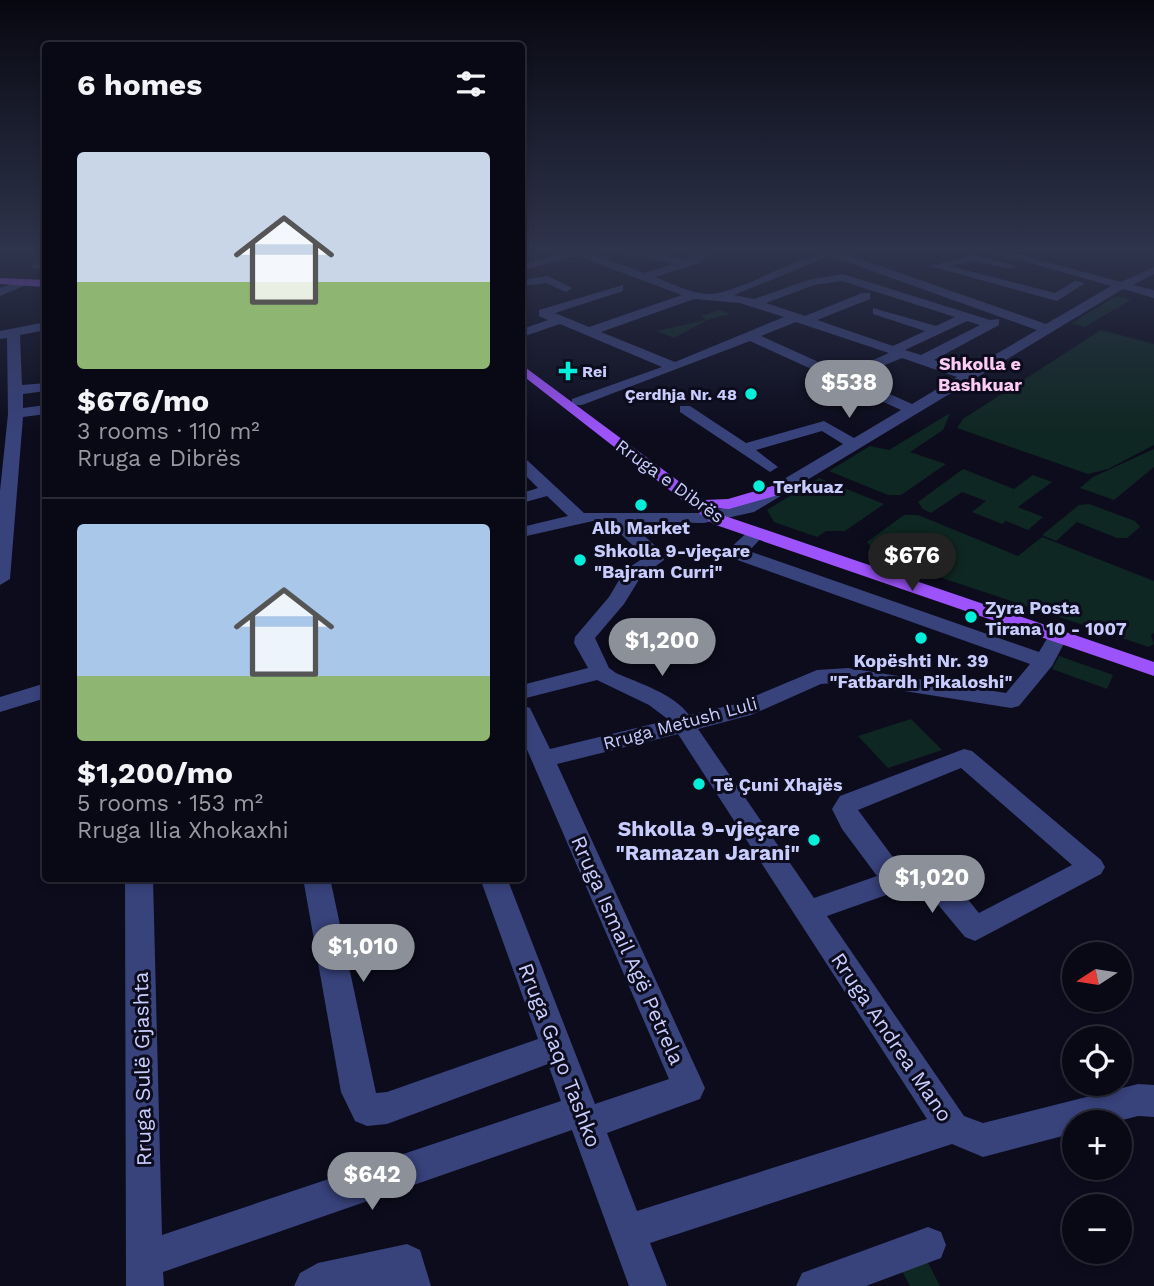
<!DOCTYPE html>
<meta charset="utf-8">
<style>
:root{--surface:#090916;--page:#171723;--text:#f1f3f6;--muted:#999aa1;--line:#292a35;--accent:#8c9099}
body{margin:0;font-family:"Work Sans",sans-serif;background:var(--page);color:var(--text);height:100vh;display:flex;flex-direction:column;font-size:26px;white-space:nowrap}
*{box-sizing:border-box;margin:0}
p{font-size:23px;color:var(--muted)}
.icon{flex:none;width:38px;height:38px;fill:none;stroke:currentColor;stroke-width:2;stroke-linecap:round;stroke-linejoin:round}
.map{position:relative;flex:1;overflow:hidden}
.details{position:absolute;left:42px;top:42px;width:483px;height:840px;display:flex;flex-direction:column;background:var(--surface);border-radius:7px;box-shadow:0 4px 10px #0003,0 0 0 2px var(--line)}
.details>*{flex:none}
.needle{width:46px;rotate:258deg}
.tools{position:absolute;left:1062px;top:942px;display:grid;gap:14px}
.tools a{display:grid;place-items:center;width:70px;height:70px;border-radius:50%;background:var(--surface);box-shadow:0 4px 10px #0003,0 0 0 2px var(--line);font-size:35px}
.price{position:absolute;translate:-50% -60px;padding:0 16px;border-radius:24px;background:var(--accent);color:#fff;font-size:23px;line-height:46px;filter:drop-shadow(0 2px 4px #0008)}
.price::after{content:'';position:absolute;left:50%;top:42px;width:21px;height:16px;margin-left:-10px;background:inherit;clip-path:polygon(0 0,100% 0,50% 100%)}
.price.active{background:#222;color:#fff}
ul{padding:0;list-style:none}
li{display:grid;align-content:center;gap:14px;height:371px;padding:0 35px}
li+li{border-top:2px solid var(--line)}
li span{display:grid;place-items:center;height:217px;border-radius:7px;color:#555}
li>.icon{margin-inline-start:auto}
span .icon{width:126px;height:126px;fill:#fffc;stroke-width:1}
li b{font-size:30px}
h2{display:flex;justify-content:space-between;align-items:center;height:84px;padding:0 35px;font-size:30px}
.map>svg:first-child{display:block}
.green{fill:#0f2722}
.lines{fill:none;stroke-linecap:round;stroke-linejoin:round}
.minor{fill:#38427b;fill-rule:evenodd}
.major{fill:#9c53fb;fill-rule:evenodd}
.poi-dot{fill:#05eed9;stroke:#0c0c1d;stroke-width:2.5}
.labels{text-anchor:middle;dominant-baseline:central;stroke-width:6;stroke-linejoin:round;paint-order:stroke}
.far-poi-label{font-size:16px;font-weight:bold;fill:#c9cdfe;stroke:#0c0c1d;text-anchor:start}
.far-quarter-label{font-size:18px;font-weight:bold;fill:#fecbf5;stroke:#0c0c1d}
.street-label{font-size:18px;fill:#c9cdfe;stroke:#0c0c1d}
.poi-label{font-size:18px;font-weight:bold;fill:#c9cdfe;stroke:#0c0c1d;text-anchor:start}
.near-poi-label{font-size:21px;font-weight:bold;fill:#c9cdfe;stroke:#0c0c1d;text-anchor:end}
.near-street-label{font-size:21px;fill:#c9cdfe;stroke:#0c0c1d}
</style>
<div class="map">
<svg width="1154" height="1286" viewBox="0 0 1154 1286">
<rect width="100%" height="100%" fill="#0c0c1d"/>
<path class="green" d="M1116 296 1131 300 1084 327 1072 323Z
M719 310 731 314 709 319 674 338 657 331 706 320 701 316Z
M1101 330 1154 344V445L1108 469 1088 474 957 428 963 419Z
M950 413 943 430 910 452 946 464 901 495H888L829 471 870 446 889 450Z
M1154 449V467L1114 500 1080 488 1093 477Z
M963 469 1014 489 1033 475 1052 482 1018 507 1043 517 1028 530 1006 521 1002 524 972 512 986 501 962 492 931 513 923 509 918 502Z
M819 478 884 504 845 531H826L817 537 774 522 767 510Z
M1089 504 1135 521 1140 527 1127 538H1117L1077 522 1056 541 1042 535 1079 505Z
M904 515H918L1018 556 1042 537 1154 581V632L1151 636 1154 644 1149 647 870 554 871 547 867 542Z
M1059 656 1113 675 1107 689 1052 669Z
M911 719 942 750 888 768 858 736Z
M926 1259 940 1286H910L901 1269Z"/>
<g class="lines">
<path class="minor" d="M561 253H591L644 273 674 264 631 253H654L687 260 699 253H712L700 263 655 277C673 284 699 298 718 293 762 283 795 253 843 253L1046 324 1111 286 995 253H1014L1121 282 1154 267V274L1133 285 1154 290V298L1123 289 1113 295 754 512 704 523 629 522 661 551 664 560 640 578 624 604 595 638 609 668 616 673C640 684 673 693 689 715L736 704 817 670 848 668 1006 693 1030 664 729 557 727 553 729 549 751 529 757 528 766 533 749 551 1039 652 1051 632H1065L1068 636 1052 666 1019 706 1011 708 848 682 821 684 751 715 698 729 814 898 877 876 842 829 832 809 840 796 964 749 972 751 1101 860 1105 867 1101 874 975 941 965 937 920 883 827 916 964 1116 983 1123 1138 1084 1154 1085V1117L1138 1116 1115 1122H1074V1133L983 1157 952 1144 650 1243 667 1286H629L572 1130 163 1272 164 1286H126L125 878H153L162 1235 561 1101 548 1064 387 1124 367 1126 355 1121 341 1092 303 878H330L376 1093 387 1092 538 1039 480 878H507L595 1104 669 1079 522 738V705L530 708 550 749 669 720 649 705 597 680 522 699V685L588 668 574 643 575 637 609 597 625 570 645 557 608 522 593 521 522 537V527L568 516 547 496 522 503V493L538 488 522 472V459L528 461 584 513H704L742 504 843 444 822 431 756 450 778 467 770 472 680 412V406H690L746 443 824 421 854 438 901 410 750 341 582 405H572V399L662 367 560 324 522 337V329L548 320 539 316V310L623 285V291L555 313 589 327 682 295 577 256 522 270V264ZM830 256 1037 330 967 371 934 360 999 325V319L990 320 843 274 808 280 754 299 734 295ZM842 281 955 317 936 326 873 308V314L925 331 893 346 817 320 870 299V293H862L805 316 766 303 814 285ZM694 299 740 303 784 317 675 362 601 332ZM967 321 980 325 921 355 905 350ZM796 322 889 353 843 373 761 336ZM902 358 957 377 912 404 854 378ZM678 734 927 1119 637 1211 607 1133 700 1099 705 1088 557 764ZM961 768 1072 865 979 913C968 900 941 860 922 861 916 861 907 866 901 868L858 810Z
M972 255 1018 266 1012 269 972 261 949 266 1055 293 1075 281 1085 283 1057 301 930 266Z
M37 263H46V269L33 268 31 266Z
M548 276 572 288 566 292 546 283 522 286V280Z
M23 280 33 282 0 296V288Z
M46 322V330L20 335 22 385 46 383V391L23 394V408L46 405V414L23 417 10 579 0 585V491L8 414 7 338 0 339V331Z
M46 683V698L0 712V697Z
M928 1227 941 1232 946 1245 941 1258 866 1286H796L802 1273Z
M407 1244 420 1250 431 1286H294L300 1273 318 1263Z"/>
<path class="major" d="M0 278 46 280V287L0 284Z
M522 365 704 500 728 499 783 483 791 488 789 492 729 509 715 508 725 516 1154 662V676L713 524 522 375Z"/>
</g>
<linearGradient id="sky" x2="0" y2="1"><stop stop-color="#070710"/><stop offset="0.58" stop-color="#2e344c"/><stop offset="1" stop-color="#2e344c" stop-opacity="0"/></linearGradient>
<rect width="1154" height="433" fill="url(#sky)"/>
<g class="poi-dot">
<path d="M564.5 360.5h7v7h7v7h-7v7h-7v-7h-7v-7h7z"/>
<circle cx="751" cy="394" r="7"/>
<circle cx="759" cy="486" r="7"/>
<circle cx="641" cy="505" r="7"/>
<circle cx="580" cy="560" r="7"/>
<circle cx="971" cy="617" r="7"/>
<circle cx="921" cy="638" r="7"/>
<circle cx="699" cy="784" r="7"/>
<circle cx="814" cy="840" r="7"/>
</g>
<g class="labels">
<g class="far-poi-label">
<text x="582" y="371">Rei</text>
<text x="737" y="394" text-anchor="end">Çerdhja Nr. 48</text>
</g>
<g class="far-quarter-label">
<text x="980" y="363">Shkolla e<tspan x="980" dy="21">Bashkuar</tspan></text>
</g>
<g class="street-label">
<text transform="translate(670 481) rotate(36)">Rruga e Dibrës</text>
<text transform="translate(680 723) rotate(-15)">Rruga Metush Luli</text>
</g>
<g class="poi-label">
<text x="773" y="486">Terkuaz</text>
<text x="641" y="527" text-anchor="middle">Alb Market</text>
<text x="594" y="550">Shkolla 9-vjeçare<tspan x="594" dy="21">"Bajram Curri"</tspan></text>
<text x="985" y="607">Zyra Posta<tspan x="985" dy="21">Tirana 10 - 1007</tspan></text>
<text x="921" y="660" text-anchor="middle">Kopështi Nr. 39<tspan x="921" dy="21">"Fatbardh Pikaloshi"</tspan></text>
<text x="713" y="784">Të Çuni Xhajës</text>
</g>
<g class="near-poi-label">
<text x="800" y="828">Shkolla 9-vjeçare<tspan x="800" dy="24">"Ramazan Jarani"</tspan></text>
</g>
<g class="near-street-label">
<text transform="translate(628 950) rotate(66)">Rruga Ismail Agë Petrela</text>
<text transform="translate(892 1037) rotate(56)">Rruga Andrea Mano</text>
<text transform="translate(560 1055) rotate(69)">Rruga Gaqo Tashko</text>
<text transform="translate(142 1069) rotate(-91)">Rruga Sulë Gjashta</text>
</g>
</g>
</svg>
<div class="tools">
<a><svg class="needle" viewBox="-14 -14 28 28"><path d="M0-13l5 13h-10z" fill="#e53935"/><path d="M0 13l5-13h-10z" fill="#999aa1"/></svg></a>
<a><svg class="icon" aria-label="locate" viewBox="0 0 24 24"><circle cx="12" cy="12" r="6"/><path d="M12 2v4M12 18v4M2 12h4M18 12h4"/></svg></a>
<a>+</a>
<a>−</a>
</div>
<b class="price" style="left:849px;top:420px">$538</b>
<b class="price active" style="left:912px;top:593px">$676</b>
<b class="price" style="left:662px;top:678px">$1,200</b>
<b class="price" style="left:932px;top:915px">$1,020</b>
<b class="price" style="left:363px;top:984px">$1,010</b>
<b class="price" style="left:372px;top:1212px">$642</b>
<section class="details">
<h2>6 homes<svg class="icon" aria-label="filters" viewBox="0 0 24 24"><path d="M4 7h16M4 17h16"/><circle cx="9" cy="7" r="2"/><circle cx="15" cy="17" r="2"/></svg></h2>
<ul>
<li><span style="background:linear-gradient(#c9d6e8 60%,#8fb573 0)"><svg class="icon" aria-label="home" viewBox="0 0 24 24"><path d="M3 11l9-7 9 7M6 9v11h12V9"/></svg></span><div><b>$676/mo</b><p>3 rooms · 110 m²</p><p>Rruga e Dibrës</p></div></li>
<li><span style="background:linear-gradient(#a9c7e8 70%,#8fb573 0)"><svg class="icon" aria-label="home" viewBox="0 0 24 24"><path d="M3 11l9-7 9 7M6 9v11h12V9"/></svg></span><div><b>$1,200/mo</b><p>5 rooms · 153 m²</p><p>Rruga Ilia Xhokaxhi</p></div></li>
</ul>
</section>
</div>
